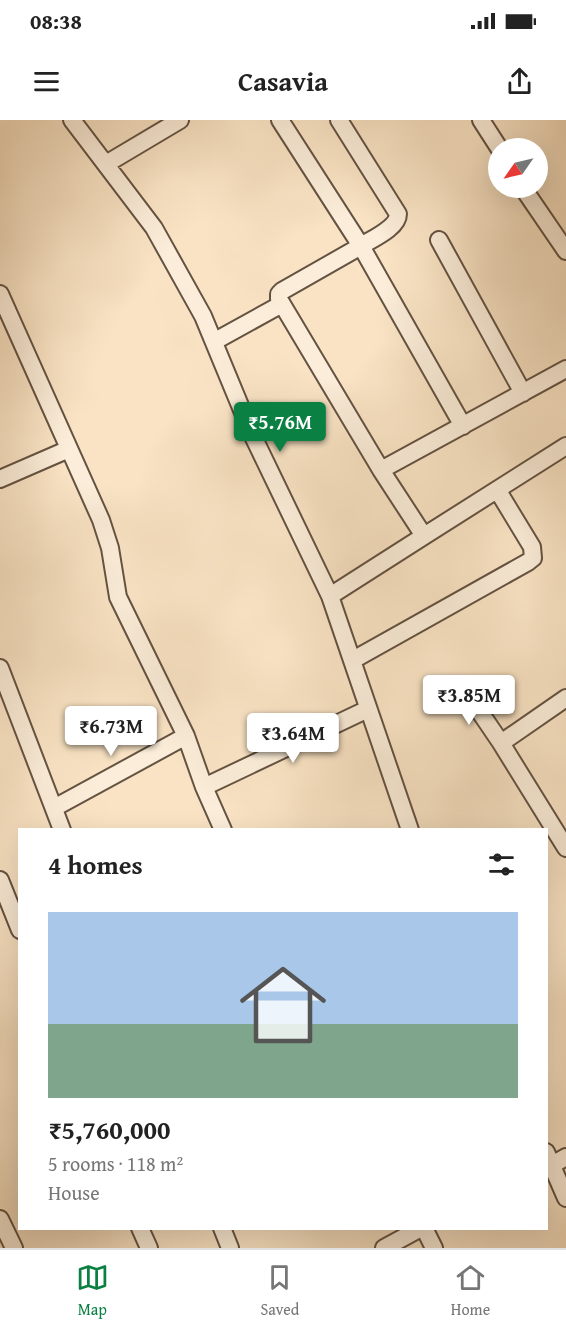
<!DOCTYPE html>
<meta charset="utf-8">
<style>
:root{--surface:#fff;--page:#f2f2f2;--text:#222;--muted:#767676;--line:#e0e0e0;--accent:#0b8043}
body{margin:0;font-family:"Gentium Book Plus",serif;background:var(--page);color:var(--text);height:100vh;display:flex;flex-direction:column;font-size:22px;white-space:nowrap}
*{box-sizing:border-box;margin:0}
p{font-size:20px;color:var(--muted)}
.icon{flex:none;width:33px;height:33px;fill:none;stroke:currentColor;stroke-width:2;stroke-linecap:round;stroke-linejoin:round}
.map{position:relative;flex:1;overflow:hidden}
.side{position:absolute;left:18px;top:708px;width:530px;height:402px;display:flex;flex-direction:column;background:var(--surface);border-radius:0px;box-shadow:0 6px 24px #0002}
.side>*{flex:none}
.needle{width:39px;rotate:236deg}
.buttons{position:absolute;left:488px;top:18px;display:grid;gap:12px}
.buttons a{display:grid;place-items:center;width:60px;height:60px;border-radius:50%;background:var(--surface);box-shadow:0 6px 24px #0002;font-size:30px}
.price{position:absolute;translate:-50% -51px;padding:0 14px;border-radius:6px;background:#fff;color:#222;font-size:20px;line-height:39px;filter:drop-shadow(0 2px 3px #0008)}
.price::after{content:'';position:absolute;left:50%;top:36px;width:18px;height:14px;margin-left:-9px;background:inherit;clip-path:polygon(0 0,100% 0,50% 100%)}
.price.current{background:var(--accent);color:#fff}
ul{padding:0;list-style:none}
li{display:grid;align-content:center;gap:12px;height:318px;padding:0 30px}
li span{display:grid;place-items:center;height:186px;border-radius:0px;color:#555}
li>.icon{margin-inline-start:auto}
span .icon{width:108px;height:108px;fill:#fffc;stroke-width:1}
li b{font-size:26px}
h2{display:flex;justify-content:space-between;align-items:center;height:72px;padding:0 30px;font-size:26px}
.status{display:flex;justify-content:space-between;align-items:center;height:42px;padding:0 30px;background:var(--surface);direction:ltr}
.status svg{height:16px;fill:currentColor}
header{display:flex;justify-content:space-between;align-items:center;height:78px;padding:0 30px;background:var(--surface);font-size:27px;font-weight:700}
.menu{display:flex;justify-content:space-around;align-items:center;height:84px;border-top:2px solid var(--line);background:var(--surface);font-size:16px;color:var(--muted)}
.menu a{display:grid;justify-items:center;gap:3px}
.menu .current{color:var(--accent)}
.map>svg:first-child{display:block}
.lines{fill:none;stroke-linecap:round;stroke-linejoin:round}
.street-casing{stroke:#645242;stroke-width:20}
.street{stroke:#fbedd9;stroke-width:16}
</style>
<div class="status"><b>08:38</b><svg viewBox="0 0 49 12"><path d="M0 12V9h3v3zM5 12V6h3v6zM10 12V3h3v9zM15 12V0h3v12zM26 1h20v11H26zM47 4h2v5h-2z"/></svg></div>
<header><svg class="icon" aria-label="menu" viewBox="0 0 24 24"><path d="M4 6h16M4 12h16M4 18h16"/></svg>Casavia<svg class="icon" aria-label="share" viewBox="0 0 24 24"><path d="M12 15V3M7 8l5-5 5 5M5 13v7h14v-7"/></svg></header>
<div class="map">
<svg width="566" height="1128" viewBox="0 0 566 1128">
<rect width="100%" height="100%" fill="#f9e3c4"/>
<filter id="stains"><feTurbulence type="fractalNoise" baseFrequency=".00333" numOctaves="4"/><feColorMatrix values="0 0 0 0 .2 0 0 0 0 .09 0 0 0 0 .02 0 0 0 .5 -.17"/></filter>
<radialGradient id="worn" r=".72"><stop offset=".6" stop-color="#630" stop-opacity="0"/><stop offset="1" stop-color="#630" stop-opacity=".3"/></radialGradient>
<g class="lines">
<g class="street-casing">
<path id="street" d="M72 0 154 108 203 196 251 312 330 476 410 710
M339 0 398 94C398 108 372 119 361 126L463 306
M481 0 499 28
M106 44 180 0
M523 68 566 131
M439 120 523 273
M0 174 101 400 110 428 118 477 186 616 204 667 223 710
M282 184 381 350 424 416 566 326
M215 221 282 184 279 179V174L282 171 361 126 280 0
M381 350 566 249
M0 359 69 329
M330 476 424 416
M353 540 528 442 533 438 532 427 498 371
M0 548 62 710
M465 570 501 623
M566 578 501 623 566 728
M204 667 368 589
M54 688 186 616
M0 760 20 810
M546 1032 566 1078
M552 1045 566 1037
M0 1099 14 1128
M140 1108 149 1128
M222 1108 230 1128
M424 1108 434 1128
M384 1128 421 1108"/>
</g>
<use href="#street" class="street"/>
</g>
<rect width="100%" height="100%" filter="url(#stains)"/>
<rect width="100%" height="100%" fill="url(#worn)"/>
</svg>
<div class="buttons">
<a><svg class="needle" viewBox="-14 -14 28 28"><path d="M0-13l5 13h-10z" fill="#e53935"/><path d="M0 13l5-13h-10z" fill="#767676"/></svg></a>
</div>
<b class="price current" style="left:280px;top:333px">₹5.76M</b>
<b class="price" style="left:469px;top:606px">₹3.85M</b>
<b class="price" style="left:111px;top:637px">₹6.73M</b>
<b class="price" style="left:293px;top:644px">₹3.64M</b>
<section class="side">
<h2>4 homes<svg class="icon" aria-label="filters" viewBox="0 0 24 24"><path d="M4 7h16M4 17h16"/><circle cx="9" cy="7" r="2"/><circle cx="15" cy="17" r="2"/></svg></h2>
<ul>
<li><span style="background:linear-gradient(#a9c7e8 60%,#7fa58c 0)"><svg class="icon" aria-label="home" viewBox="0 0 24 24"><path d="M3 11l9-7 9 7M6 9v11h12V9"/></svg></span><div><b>₹5,760,000</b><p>5 rooms · 118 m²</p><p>House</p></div></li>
</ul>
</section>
</div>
<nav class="menu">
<a class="current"><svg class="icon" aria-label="map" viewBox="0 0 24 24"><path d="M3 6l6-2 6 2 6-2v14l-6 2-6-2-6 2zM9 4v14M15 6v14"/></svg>Map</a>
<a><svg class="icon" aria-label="saved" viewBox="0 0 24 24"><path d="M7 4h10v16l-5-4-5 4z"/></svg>Saved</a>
<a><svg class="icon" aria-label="home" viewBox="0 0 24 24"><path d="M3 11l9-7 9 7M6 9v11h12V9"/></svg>Home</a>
</nav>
